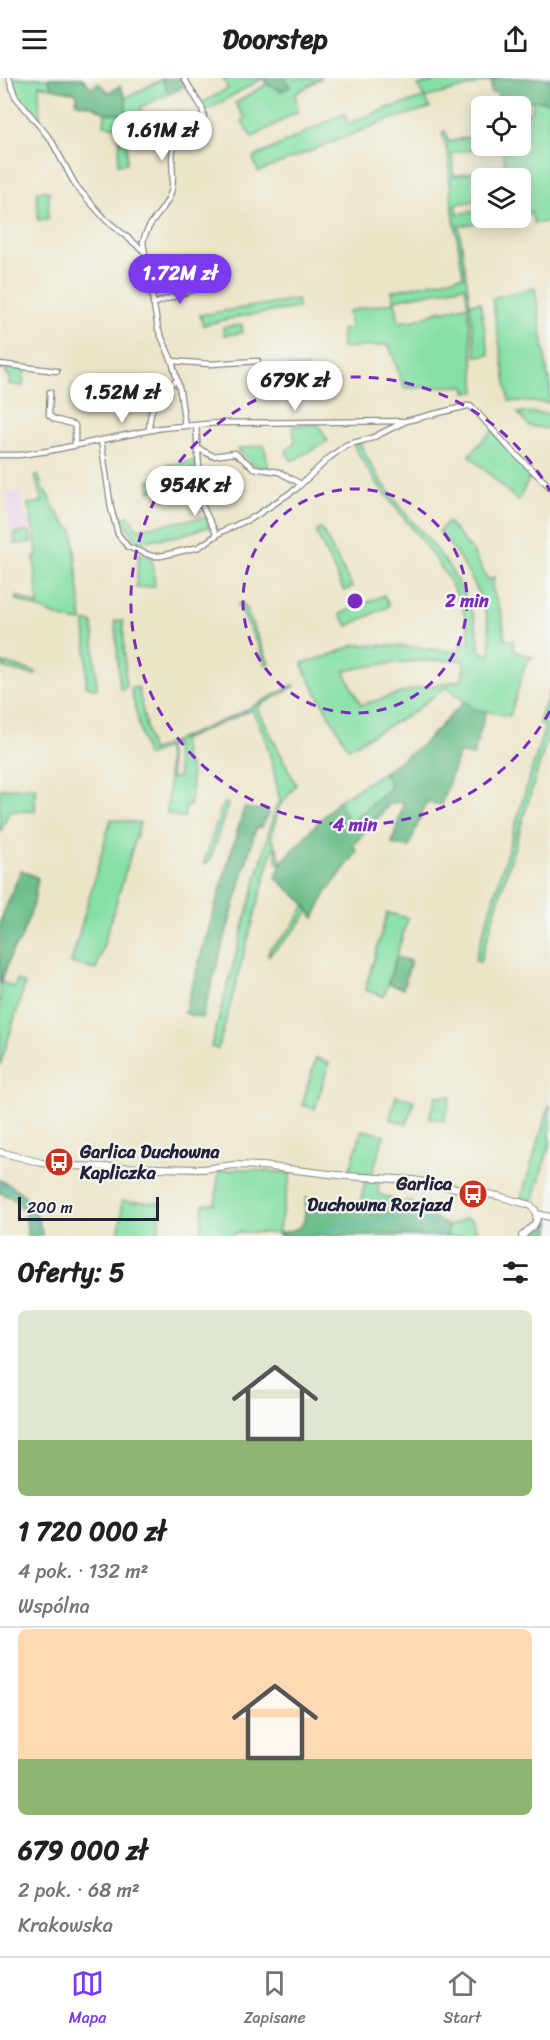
<!DOCTYPE html>
<html lang="pl">
<meta charset="utf-8">
<style>
:root{--surface:#fff;--page:#f6f6f6;--text:#202124;--muted:#757577;--line:#e0e0e0;--accent:#7c3aed}
body{margin:0;font-family:Sriracha,sans-serif;background:var(--page);color:var(--text);height:100vh;display:flex;flex-direction:column;font-size:22px;white-space:nowrap}
*{box-sizing:border-box;margin:0}
p{font-size:20px;color:var(--muted)}
.icon{flex:none;width:33px;height:33px;fill:none;stroke:currentColor;stroke-width:2;stroke-linecap:round;stroke-linejoin:round}
.map{position:relative;height:1158px;overflow:hidden}
.side{display:flex;flex-direction:column;background:var(--surface);flex:1}
.side>*{flex:none}
.fabs{position:absolute;left:471px;top:18px;display:grid;gap:12px}
.fabs a{display:grid;place-items:center;width:60px;height:60px;border-radius:9px;background:var(--surface);box-shadow:0 3px 15px #0003;font-size:30px}
.scale{position:absolute;left:18px;bottom:15px;width:141px;box-sizing:border-box;padding-left:6px;border:3px solid #22223b;border-top:0;font-size:16px;line-height:21px;white-space:nowrap;color:#22223b;-webkit-text-stroke:4px #f6f6f2;paint-order:stroke}
.price{position:absolute;translate:-50% -51px;padding:0 14px;border-radius:21px;background:#fff;color:#222;font-size:20px;line-height:39px;filter:drop-shadow(0 2px 3px #0008)}
.price::after{content:'';position:absolute;left:50%;top:36px;width:18px;height:14px;margin-left:-9px;background:inherit;clip-path:polygon(0 0,100% 0,50% 100%)}
.price.current{background:var(--accent);color:#fff}
ul{padding:0;list-style:none}
li{display:grid;align-content:center;gap:12px;height:318px;padding:0 18px}
li+li{border-top:2px solid var(--line)}
li span{display:grid;place-items:center;height:186px;border-radius:9px;color:#555}
li>.icon{margin-inline-start:auto}
span .icon{width:108px;height:108px;fill:#fffc;stroke-width:1}
li b{font-size:26px}
h2{display:flex;justify-content:space-between;align-items:center;height:72px;padding:0 18px;font-size:26px}
header{display:flex;justify-content:space-between;align-items:center;height:78px;padding:0 18px;background:var(--surface);font-size:27px;font-weight:800}
.menu{display:flex;justify-content:space-around;align-items:center;height:84px;border-top:2px solid var(--line);background:var(--surface);font-size:16px;color:var(--muted)}
.menu a{display:grid;justify-items:center;gap:3px}
.menu .current{color:var(--accent)}
.map>svg:first-child{display:block}
.built{fill:#ebd1eb}
.green{fill:#86e0a5;stroke:#548170;stroke-width:1.5;fill-rule:evenodd}
.forest{fill:#6cbe8a;stroke:#477062;stroke-width:1.5}
.lines{fill:none;stroke-linecap:round;stroke-linejoin:round}
.stream{stroke:#51b7d0;stroke-width:1.5}
.street-casing{stroke:#868482;stroke-width:7}
.secondary-casing{stroke:#868482;stroke-width:8}
.street{stroke:#fff;stroke-width:4.5}
.secondary{stroke:#fff;stroke-width:6}
.ring{fill:none;stroke:#7b2cbf;stroke-width:3;stroke-dasharray:10 8}
.labels{text-anchor:middle;dominant-baseline:central;stroke-width:4.5;stroke-linejoin:round;paint-order:stroke}
.poi-label{font-size:18px;font-weight:bold;fill:#22223b;stroke:#f6f6f2;text-anchor:start}
.centre{fill:#7b2cbf;stroke:#f6f6f2;stroke-width:3}
.ring-label{font-size:18px;text-anchor:middle;font-weight:bold;fill:#7b2cbf;stroke:#f6f6f2;stroke-width:4.5;stroke-linejoin:round;paint-order:stroke}
</style>
<header><svg class="icon" aria-label="menu" viewBox="0 0 24 24"><path d="M4 6h16M4 12h16M4 18h16"/></svg>Doorstep<svg class="icon" aria-label="share" viewBox="0 0 24 24"><path d="M12 15V3M7 8l5-5 5 5M5 13v7h14v-7"/></svg></header>
<div class="map">
<svg width="550" height="1158" viewBox="0 0 550 1158">
<rect width="100%" height="100%" fill="#f6f6f2"/>
<filter id="ink" filterUnits="userSpaceOnUse"><feTurbulence type="fractalNoise" baseFrequency=".0167" numOctaves="2"/><feDisplacementMap in="SourceGraphic" scale="12" xChannelSelector="R" yChannelSelector="G"/><feConvolveMatrix kernelMatrix="1 2 1 2 8 2 1 2 1" color-interpolation-filters="sRGB"/></filter>
<filter id="wash" filterUnits="userSpaceOnUse"><feTurbulence type="fractalNoise" baseFrequency=".008" numOctaves="4" result="noise"/><feDisplacementMap in="SourceGraphic" scale="24" xChannelSelector="R" yChannelSelector="G"/><feGaussianBlur stdDeviation="1.35" result="paint"/><feColorMatrix in="noise" values="0 0 0 0 0 0 0 0 0 0 0 0 0 0 0 0 0 1.4 0 .05"/><feComposite in="paint" operator="in"/></filter>
<g filter="url(#wash)">
<rect width="100%" height="100%" fill="#ebe5c8"/>
<path class="built" d="M8 414 20 415 24 439H28L30 453 10 455 7 428Z"/>
<path class="green" d="M12 0H48L52 10 39 7 40 44 16 15Z
M223 0H263L206 33 201 25 228 11Z
M285 0H321L295 16 298 33 252 60 242 43 245 40 235 25 267 6 281 13 289 9Z
M445 0H500L425 20 430 30 385 43 258 94 253 80 345 35 347 46 388 30 424 20 418 8Z
M162 1 169 16 140 29 149 48 127 54V85L118 86 121 49 104 47 105 35H126V20Z
M531 22 550 24V143L535 146 530 134 521 136V125L526 123 523 115H521L520 100H482L481 122 456 126 458 136 481 132 482 140H504L459 148 470 226 480 224 489 277 476 278 470 227H468L476 314H466L465 308 404 310 389 267 342 270V252L350 251 348 233 395 224 399 244 416 242 441 232 442 234 468 227 465 208 394 222 392 213 463 198 452 126 448 76 442 54 445 53 449 64 481 56 482 68H493L452 75 454 98 506 88 501 68H520L521 38 528 36 533 29Z
M37 113H49L48 141 38 142Z
M535 210 548 300H550V325L509 323 492 220Z
M297 221 298 230 242 238 203 247 200 237Z
M242 247V255L224 257 223 249Z
M7 288 25 291 23 308 9 306 10 298 6 296Z
M523 334 550 336V351L529 348 518 335Z
M317 345 328 363 292 383 286 374 295 363 293 348Z
M492 353 529 392 530 399 518 423 469 377Z
M360 365C373 393 391 418 411 442 418 450 426 458 432 466 457 497 478 534 480 574L490 577C494 531 467 487 439 453L448 444 473 474 488 502 494 499 492 510 502 538 505 562H513V570L519 575 533 579 526 584 510 638 474 631 446 609 409 637 348 670 305 594 302 585 328 578 355 567 402 568 460 574V565L470 564C464 489 385 433 354 367ZM463 582 464 588 462 602 414 611 361 627 344 593C383 584 422 582 463 582Z
M264 367 269 392 252 386 237 371Z
M198 371V391C180 393 165 403 150 414L148 402 155 403 169 398 167 387 195 383V372Z
M35 398H39L43 413 46 414C54 429 59 442 73 452L82 544 67 542 17 522 16 518 38 527 34 479 37 478V471L28 426 42 424Z
M129 438 137 451 206 439 211 448 178 458 137 464 122 440Z
M321 450 352 509 344 513 316 454Z
M30 454 31 464 15 466 14 455Z
M139 475 152 480 155 508 136 510Z
M384 517 389 528 348 548 340 536Z
M243 525 269 585 265 587 259 569 238 526Z
M115 543H123L126 610 120 611Z
M85 544 93 545 97 611 86 608 87 582Z
M0 584 36 594 35 597 5 591 6 588H0Z
M293 607 295 608 257 629 296 707 279 729 271 760 278 772 281 785H277L276 771 273 770 218 971 211 969 276 728 280 724C274 691 268 661 252 632L182 662 186 687H190L192 710 190 728H186L184 740 167 736 169 708 167 670 146 678 131 611 138 609 151 673 238 636ZM174 665 179 699 171 700 168 669Z
M550 611V651L480 884 475 882 545 648 539 645Z
M384 694 392 709 349 746 338 723Z
M35 709V733H9L0 755V711Z
M223 725 228 726 210 783 204 786Z
M111 741 140 745 96 892 71 885Z
M305 827 309 833 294 853 268 878 270 870C285 859 297 844 305 827Z
M387 835 408 840 384 918 365 912Z
M17 902 25 906 0 988V907L1 904 14 909Z
M316 980 329 985 315 1031 302 1027Z
M396 1018 414 1022 407 1046 390 1041Z
M436 1018H451L444 1043 429 1040Z
M550 1025V1065L533 1123 521 1120Z
M362 1052 384 1057 372 1096 349 1094Z
M240 1091 291 1095 278 1154 286 1158H278V1155L237 1154 231 1158H201L203 1126H215L219 1093Z
M365 1102H379L378 1116 403 1125C391 1135 375 1131 360 1130Z
M121 1123 161 1125 158 1158H118L122 1135Z
M466 1140 472 1142 479 1158H447L449 1148Z"/>
<path class="forest" d="M48 0H82L92 10 98 5 109 14 120 8 126 20V36L105 35 93 28 76 25 77 15 52 10Z
M182 0 186 8 169 16 162 1Z
M263 0H285L290 9 281 13 267 6Z
M500 0H550V24L531 22 500 28 497 14 491 15V2Z
M285 289H307L305 301 271 303V297Z
M465 623 474 631 486 633 473 678 459 675 441 727 426 724 409 769 392 766 404 724 391 725 353 767 357 774 326 815 314 840 303 824 276 800 281 785 338 723 350 746 391 709 384 694 423 666Z
M244 730 269 733 262 749 256 750 202 940 184 935Z
M21 792 38 800 33 828 20 863 13 871 0 907V844Z
M396 879 411 883 403 910 388 906Z
M0 1102C31 1118 34 1125 43 1158H27C27 1135 24 1122 0 1115Z
M306 1120 347 1125 348 1129 390 1132 407 1123C422 1129 434 1141 449 1148L447 1158H286L278 1155C309 1150 303 1148 306 1120Z
M550 1142V1158H527L543 1143Z"/>
<g class="lines">
<path class="stream" d="M0 1107C30 1119 30 1129 37 1158
M94 1158H106
M325 1158 332 1147C359 1148 380 1149 403 1134L436 1146 441 1158
M537 1158 540 1156 542 1158"/>
</g>
</g>
<g filter="url(#ink)">
<g class="lines">
<g class="street-casing">
<path id="street" d="M9 0 15 18 51 62 76 108 106 142 144 173
M184 0 202 30 204 38C198 49 182 51 176 62 168 78 176 98 171 114 166 133 147 143 143 164L158 251 172 283 180 313 185 348
M153 226 201 209
M172 283 210 286 258 283
M0 286 57 293
M50 314 49 337 54 341 75 347V367
M196 347 200 404 193 410 217 457
M149 351C150 331 157 310 177 303
M101 362 111 430 118 456 128 469 152 478H161L199 469 223 453 254 439 296 411 329 380 346 367 372 360 406 343 467 328H470L476 333 510 371 550 409
M199 371 213 378 235 375 254 390 279 394 301 406
M0 377H19L48 373 161 350 218 345 406 343"/>
</g>
<g class="secondary-casing">
<path id="secondary" d="M0 1074 42 1085 66 1088 203 1091 234 1087 263 1088 346 1098 413 1102 498 1118 530 1127 535 1132 537 1141 534 1147 522 1158
M537 1136 550 1139"/>
</g>
<use href="#street" class="street"/>
<use href="#secondary" class="secondary"/>
</g>
</g>
<g class="ring">
<circle cx="355" cy="523" r="112"/>
<path d="M550 633A224 224 0 1 1 550 413"/>
</g>
<defs>
<g id="bus-disc" transform="scale(1.5)"><circle r="9.5" fill="#c8321e" stroke="#f6f6f2"/><path d="M-5-6H5V4H4V6H2V4H-2V6H-4V4H-5ZM-3.5-4V0h7V-4ZM-3.5 1.2v1.5H-2V1.2ZM2 1.2v1.5H3.5V1.2Z" fill="#fff"/></g>
</defs>
<g fill-rule="evenodd">
<use href="#bus-disc" x="59" y="1084"/>
<use href="#bus-disc" x="473" y="1116"/>
</g>
<g class="labels">
<g class="poi-label">
<text x="80" y="1074">Garlica Duchowna<tspan x="80" dy="21">Kapliczka</tspan></text>
<text x="452" y="1106" text-anchor="end">Garlica<tspan x="452" dy="21">Duchowna Rozjazd</tspan></text>
</g>
</g>
<circle cx="355" cy="523" r="9" class="centre"/>
<g class="ring-label">
<text x="467" y="529">2 min</text>
<text x="355" y="753">4 min</text>
</g>
</svg>
<div class="fabs">
<a><svg class="icon" aria-label="locate" viewBox="0 0 24 24"><circle cx="12" cy="12" r="6"/><path d="M12 2v4M12 18v4M2 12h4M18 12h4"/></svg></a>
<a><svg class="icon" aria-label="layers" viewBox="0 0 24 24"><path d="M12 4l9 5-9 5-9-5zM3 14l9 5 9-5"/></svg></a>
</div>
<div class="scale">200 m</div>
<b class="price" style="left:162px;top:84px">1.61M zł</b>
<b class="price current" style="left:180px;top:227px">1.72M zł</b>
<b class="price" style="left:295px;top:334px">679K zł</b>
<b class="price" style="left:122px;top:346px">1.52M zł</b>
<b class="price" style="left:195px;top:439px">954K zł</b>
</div>
<section class="side">
<h2>Oferty: 5<svg class="icon" aria-label="filters" viewBox="0 0 24 24"><path d="M4 7h16M4 17h16"/><circle cx="9" cy="7" r="2"/><circle cx="15" cy="17" r="2"/></svg></h2>
<ul>
<li><span style="background:linear-gradient(#dfe7d0 70%,#8fb573 0)"><svg class="icon" aria-label="home" viewBox="0 0 24 24"><path d="M3 11l9-7 9 7M6 9v11h12V9"/></svg></span><div><b>1 720 000 zł</b><p>4 pok. · 132 m²</p><p>Wspólna</p></div></li>
<li><span style="background:linear-gradient(#ffd9b3 70%,#8fb573 0)"><svg class="icon" aria-label="home" viewBox="0 0 24 24"><path d="M3 11l9-7 9 7M6 9v11h12V9"/></svg></span><div><b>679 000 zł</b><p>2 pok. · 68 m²</p><p>Krakowska</p></div></li>
</ul>
</section>
<nav class="menu">
<a class="current"><svg class="icon" aria-label="map" viewBox="0 0 24 24"><path d="M3 6l6-2 6 2 6-2v14l-6 2-6-2-6 2zM9 4v14M15 6v14"/></svg>Mapa</a>
<a><svg class="icon" aria-label="saved" viewBox="0 0 24 24"><path d="M7 4h10v16l-5-4-5 4z"/></svg>Zapisane</a>
<a><svg class="icon" aria-label="home" viewBox="0 0 24 24"><path d="M3 11l9-7 9 7M6 9v11h12V9"/></svg>Start</a>
</nav>
